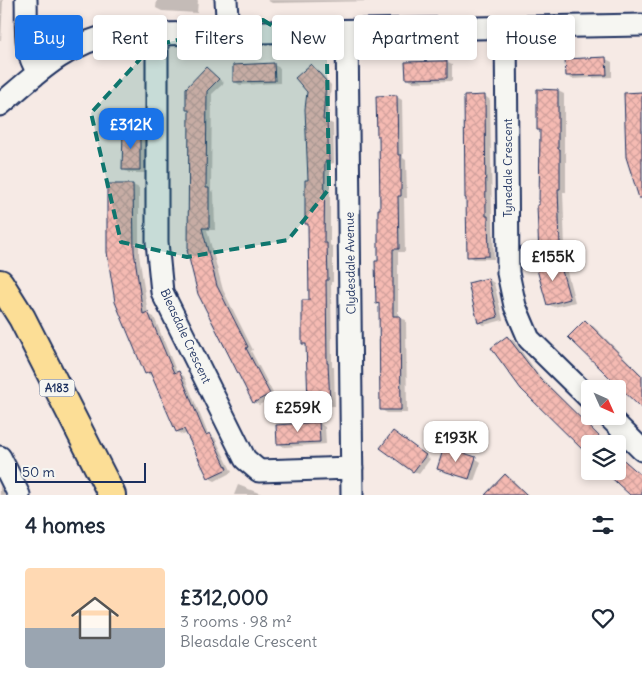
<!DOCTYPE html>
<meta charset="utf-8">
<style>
:root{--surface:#fff;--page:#f2f2f3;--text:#1f2937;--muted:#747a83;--line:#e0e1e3;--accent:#1a73e8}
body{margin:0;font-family:Delius,sans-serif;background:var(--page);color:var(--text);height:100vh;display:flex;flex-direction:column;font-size:19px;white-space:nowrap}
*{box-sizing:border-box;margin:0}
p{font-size:16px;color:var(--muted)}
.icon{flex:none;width:28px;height:28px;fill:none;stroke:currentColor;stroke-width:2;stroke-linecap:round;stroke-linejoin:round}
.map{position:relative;height:495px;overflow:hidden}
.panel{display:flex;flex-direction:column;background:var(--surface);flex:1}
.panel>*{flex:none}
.banner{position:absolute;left:15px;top:15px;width:612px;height:45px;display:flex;gap:10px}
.needle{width:32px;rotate:135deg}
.fabs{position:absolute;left:581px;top:380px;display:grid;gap:10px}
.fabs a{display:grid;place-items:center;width:45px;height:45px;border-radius:5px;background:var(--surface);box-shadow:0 2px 8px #0003;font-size:25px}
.scale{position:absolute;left:15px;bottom:12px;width:131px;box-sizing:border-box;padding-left:5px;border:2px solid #1b2f5e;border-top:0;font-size:14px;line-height:18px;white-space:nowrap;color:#1b2f5e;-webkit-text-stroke:4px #f6f6f2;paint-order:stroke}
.price{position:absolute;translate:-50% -42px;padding:0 11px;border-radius:10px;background:#fff;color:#222;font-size:16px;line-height:32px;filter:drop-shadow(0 1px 2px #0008)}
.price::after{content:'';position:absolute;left:50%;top:30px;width:15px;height:11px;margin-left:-8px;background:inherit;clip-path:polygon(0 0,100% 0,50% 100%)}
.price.current{background:var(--accent);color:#fff}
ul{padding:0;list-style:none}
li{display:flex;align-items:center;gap:15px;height:125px;padding:0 25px}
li+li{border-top:1px solid var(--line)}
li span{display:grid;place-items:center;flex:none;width:140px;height:100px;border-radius:5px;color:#555}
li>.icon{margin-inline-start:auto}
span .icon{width:60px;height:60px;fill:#fffc;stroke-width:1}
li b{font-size:21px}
h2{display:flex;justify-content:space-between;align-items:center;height:60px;padding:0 25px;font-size:21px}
.tag{padding:0 18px;border-radius:5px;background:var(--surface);box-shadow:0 2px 8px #0003;font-size:18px;line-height:45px}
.tag.current{background:var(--accent);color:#fff}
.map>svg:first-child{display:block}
.shadow{fill:#0003}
.building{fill:url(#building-cross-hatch);stroke:#1b2f5e}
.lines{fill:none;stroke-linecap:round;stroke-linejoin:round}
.minor-casing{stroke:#1b2f5e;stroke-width:25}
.major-casing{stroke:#1b2f5e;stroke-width:30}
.minor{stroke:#f6f6f2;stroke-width:21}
.major{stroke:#fcde96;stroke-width:26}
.marked{fill:#0f766e;fill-opacity:0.2;stroke:#0f766e;stroke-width:4;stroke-dasharray:10 6;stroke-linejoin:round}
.labels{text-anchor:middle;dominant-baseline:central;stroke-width:4;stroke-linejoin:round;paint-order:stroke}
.shield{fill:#f6f6f2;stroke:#5d6b8a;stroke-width:1}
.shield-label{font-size:11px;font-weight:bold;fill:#1b2f5e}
.street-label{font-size:12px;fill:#1b2f5e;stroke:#f6f6f2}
</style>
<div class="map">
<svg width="642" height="495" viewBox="0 0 642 495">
<defs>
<pattern id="building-cross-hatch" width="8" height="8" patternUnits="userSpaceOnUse" patternTransform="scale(1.25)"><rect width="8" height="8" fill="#f5bab2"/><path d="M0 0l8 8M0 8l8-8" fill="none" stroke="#d1a09c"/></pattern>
</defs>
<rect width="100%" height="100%" fill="#f6eae5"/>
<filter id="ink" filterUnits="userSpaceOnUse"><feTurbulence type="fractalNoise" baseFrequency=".02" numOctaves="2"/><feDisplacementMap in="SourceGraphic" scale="10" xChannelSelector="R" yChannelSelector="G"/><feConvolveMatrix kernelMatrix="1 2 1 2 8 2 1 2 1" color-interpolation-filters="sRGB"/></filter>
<g filter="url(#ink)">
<path class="shadow" d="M0 0H3L1 40H0Z
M157 0H198L197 13 162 11 156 8Z
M267 0H373V1L272 3Z
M606 59 612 62V77L572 79 567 76Z
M446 62 452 65V81L413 82 407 79Z
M274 65 280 68V83L240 85 235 82Z
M311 66 317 69 331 85 328 122 333 124 334 163 330 164V245L333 247V282H331L332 367H334L335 406H315L310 403 308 346 304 344 310 301 309 181Z
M206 68 224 83 212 94 211 191 214 192 215 230H207L223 290 253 350 251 351 275 397 259 405 254 402 199 294 190 111 187 109Z
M538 91H558L564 94V152L566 153V192H563L565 248H560L563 258H546L540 255 541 131 538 129Z
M485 96 490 100 492 219 493 220 494 259H474L469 256Z
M397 97 402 100 403 158 406 160 407 198H404L405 252H398V317L406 320 407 413H387L382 410 380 305 377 303 382 210 380 137 378 136Z
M140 130 145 133V173H129L123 169Z
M133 185 139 188V255L148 314 154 317 177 373 184 376 208 434 215 438 232 472 215 481 209 478 188 433 183 435 177 432 152 376 146 373 116 302Z
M559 261 565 265 575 302 554 307 548 304Z
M488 279 494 283 503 320 484 325 479 322Z
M585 321 591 324 642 375V406Z
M508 337 513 340 542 379 607 444H590V454Z
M319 423 325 427 326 444 284 447 278 443Z
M399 435 430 459 419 474 413 471Z
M475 458 481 462 474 481 439 469Z
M505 476 511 479 528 495H498Z
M238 485 264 495H234Z
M0 486 5 495H0Z"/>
<path class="building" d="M606 57 607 75 566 76 565 59Z
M439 61H447V78L406 79 405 62Z
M274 63 275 81 233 82V65Z
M311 64 326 81 323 120H327L329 161H325L324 243H327L328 280H326L327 363H328L330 403 308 404 306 344H302V300H309L308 224H305V180H308L305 109 307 92 295 78Z
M206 67 219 79 207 91 206 188H209V228H202L217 286 248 347 246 348 270 394 253 403 198 294 187 250H188L189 110H186V88Z
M537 89 558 90V149H560V189H558L560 245H555L558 255 539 256 537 205H539L540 130H537Z
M642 92V198H639L626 157 624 93Z
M397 95 398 155H401V196H398L399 249H393V316H400L401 410H380L379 303 376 304 375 261H378V209H380L379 136H377L376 96Z
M485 95 486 216H488L489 256 467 257 466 198H465L464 96Z
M123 129H140V170H122Z
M107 184H133L134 251 143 314 148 312 174 373 179 371 203 429 206 435 210 433 227 469 208 478 184 429 176 432 150 372 145 374 115 302 107 252Z
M559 260 570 299 547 305 536 266Z
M488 278 498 317 478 323 468 283Z
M585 320 642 376V409L568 337Z
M507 336 537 375 607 444H590V457L521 389 491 348Z
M319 422 320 442 277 444 276 425Z
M393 431 426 455 413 472 380 448Z
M444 447 476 457 469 479 437 469Z
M618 455 642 476V495H630L604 471H618Z
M505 474 527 495H485Z"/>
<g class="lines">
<g class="minor-casing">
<path id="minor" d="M26 0C27 24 23 51 38 72
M226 0 228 33
M506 28 508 273 515 306 529 339 590 399
M347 31 352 495
M157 34V242L162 292 245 459 259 471 352 468
M0 105C35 75 67 43 114 34 127 31 143 34 157 34L642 25
M608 416 642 450
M0 457 19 495"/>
</g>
<g class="major-casing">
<path id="major" d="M0 283 22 318 112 495"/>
</g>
<use href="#minor" class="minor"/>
<use href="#major" class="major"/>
</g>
</g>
<path class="marked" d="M263 20 327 59 329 189 288 240 187 257 121 242 91 113 152 46Z"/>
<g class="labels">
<rect class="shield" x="39.5" y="379.5" width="35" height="17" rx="4"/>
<g class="shield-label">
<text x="57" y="388">A183</text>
</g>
<g class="street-label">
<text transform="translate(507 168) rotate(-90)">Tynedale Crescent</text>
<text transform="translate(350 263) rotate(-91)">Clydesdale Avenue</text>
<text transform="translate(186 336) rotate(65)">Bleasdale Crescent</text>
</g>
</g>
</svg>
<div class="fabs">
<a><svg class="needle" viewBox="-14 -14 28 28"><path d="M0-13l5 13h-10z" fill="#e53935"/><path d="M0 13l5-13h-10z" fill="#747a83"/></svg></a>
<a><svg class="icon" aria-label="layers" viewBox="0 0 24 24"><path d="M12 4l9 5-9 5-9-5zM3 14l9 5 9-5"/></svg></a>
</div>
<div class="scale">50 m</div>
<b class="price current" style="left:131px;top:150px">£312K</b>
<b class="price" style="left:553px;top:282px">£155K</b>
<b class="price" style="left:298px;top:433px">£259K</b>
<b class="price" style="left:456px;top:463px">£193K</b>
<div class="banner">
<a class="tag current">Buy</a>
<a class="tag">Rent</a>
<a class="tag">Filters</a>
<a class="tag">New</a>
<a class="tag">Apartment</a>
<a class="tag">House</a>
</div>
</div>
<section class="panel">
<h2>4 homes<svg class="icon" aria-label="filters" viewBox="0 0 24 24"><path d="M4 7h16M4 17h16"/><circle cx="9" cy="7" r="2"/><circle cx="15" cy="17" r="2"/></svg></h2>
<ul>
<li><span style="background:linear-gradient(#ffd9b3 60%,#9aa5b1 0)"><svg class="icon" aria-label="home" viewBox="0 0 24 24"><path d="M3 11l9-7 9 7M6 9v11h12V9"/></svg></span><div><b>£312,000</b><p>3 rooms · 98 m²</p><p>Bleasdale Crescent</p></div><svg class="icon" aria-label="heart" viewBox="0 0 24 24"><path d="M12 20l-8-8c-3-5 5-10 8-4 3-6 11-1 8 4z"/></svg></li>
</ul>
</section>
